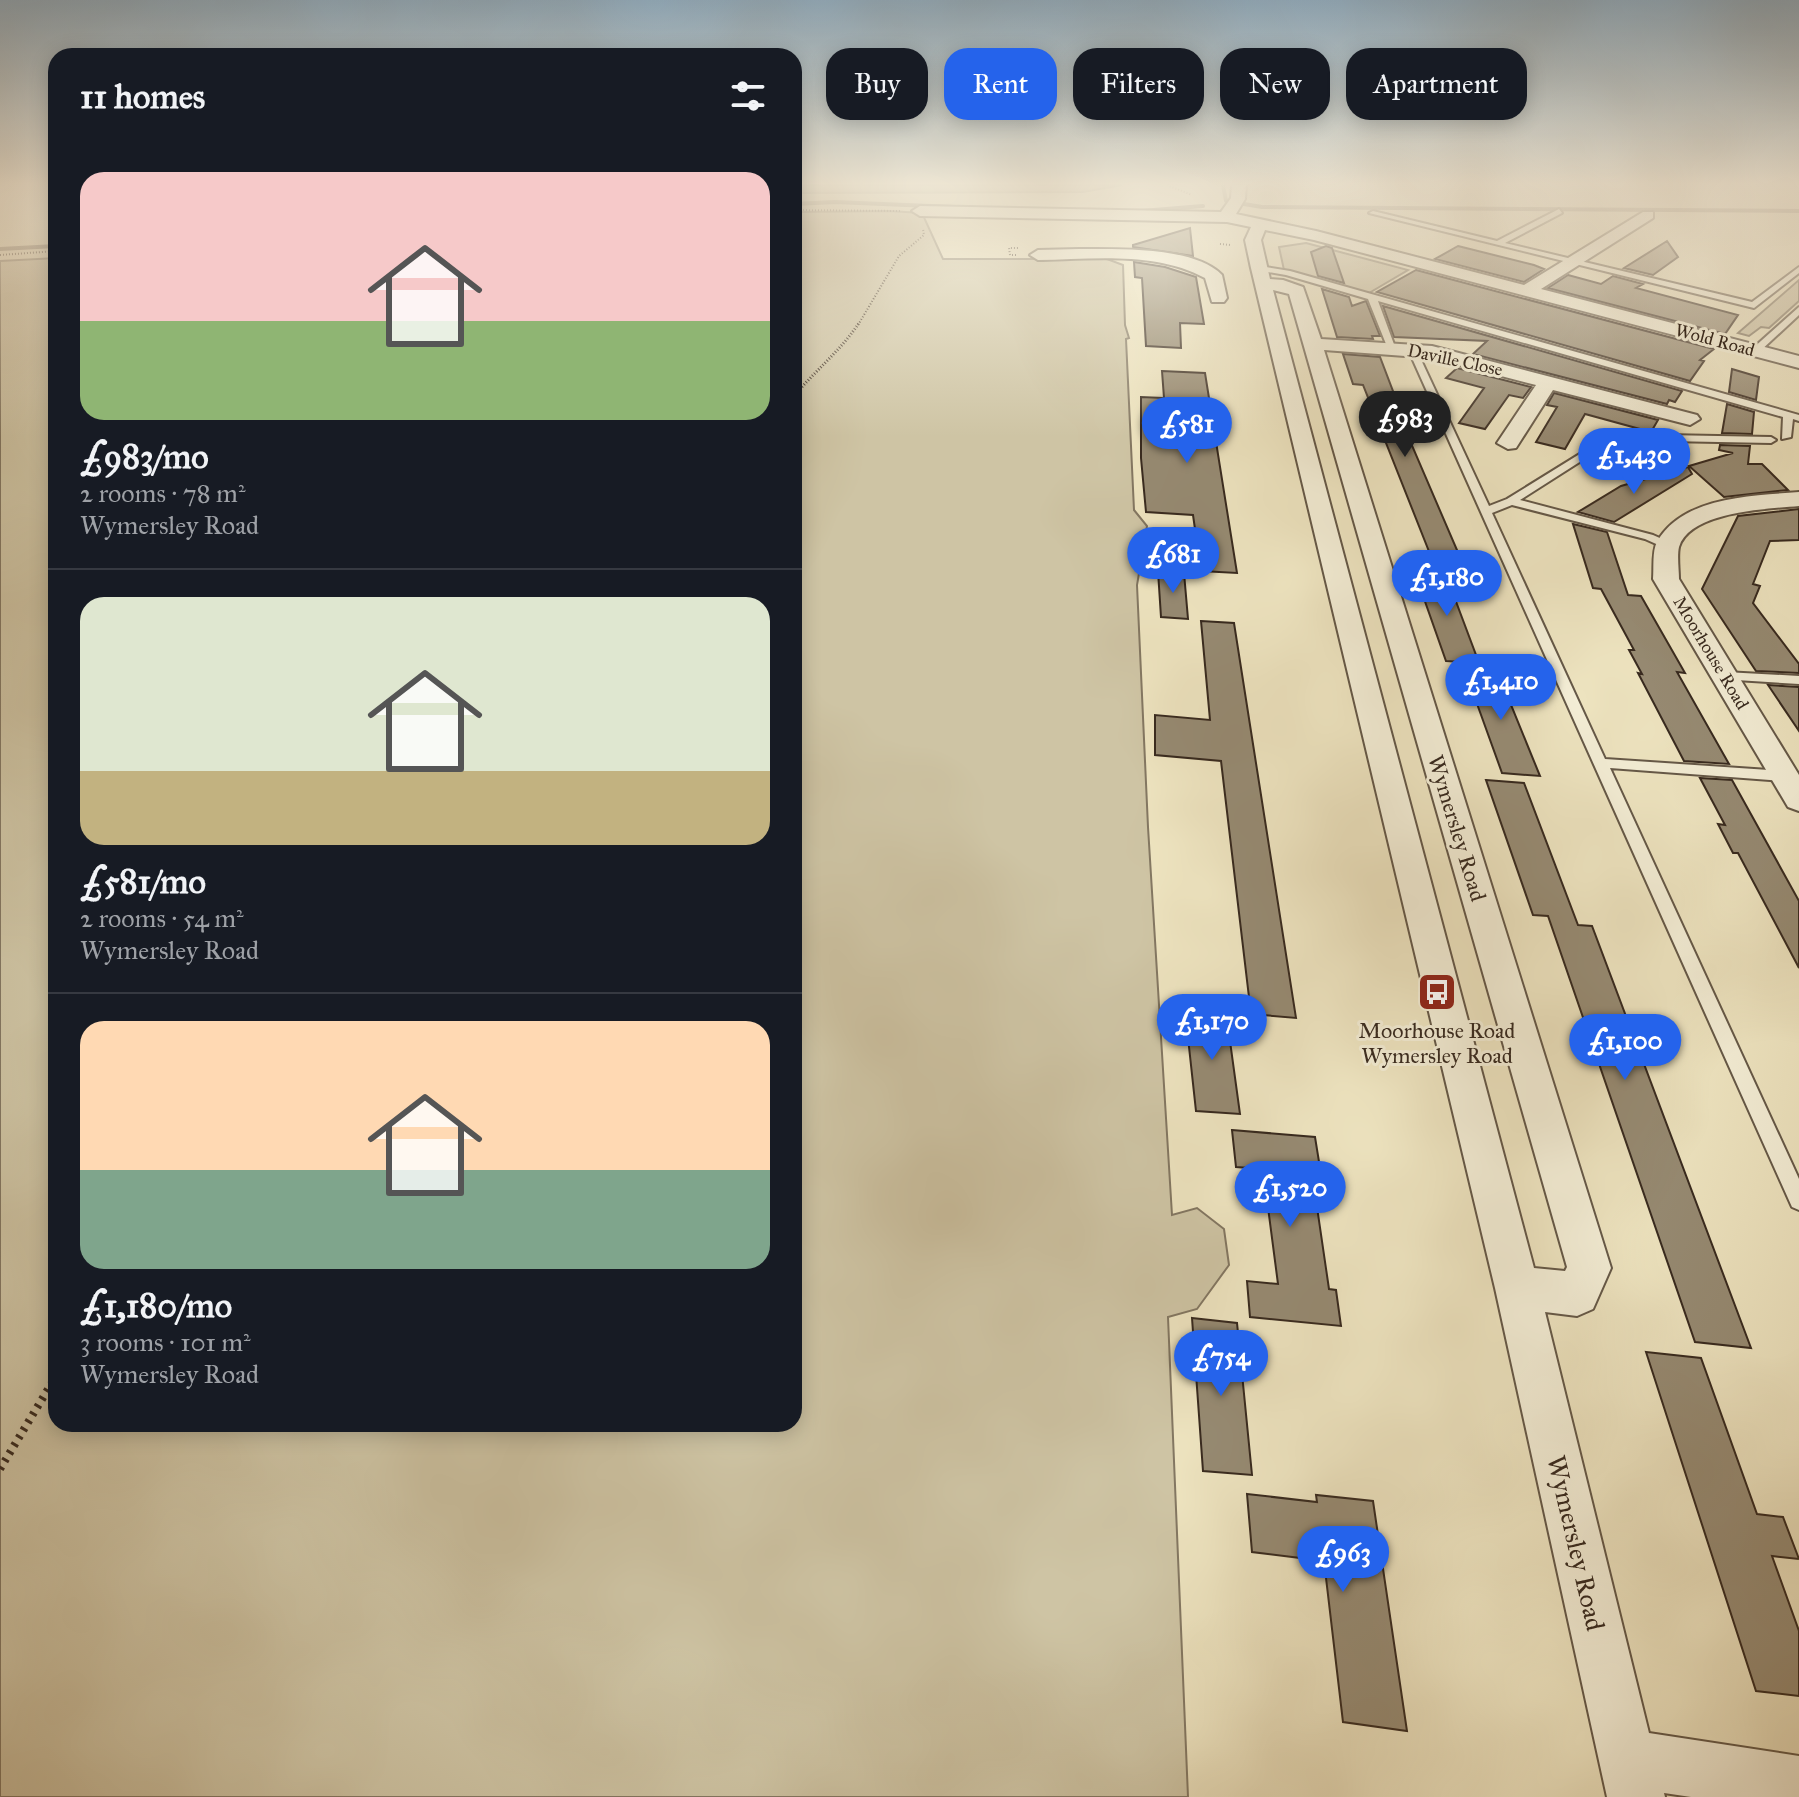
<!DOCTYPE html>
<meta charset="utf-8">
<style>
:root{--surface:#171b24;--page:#242831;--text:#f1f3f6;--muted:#9ea1a6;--line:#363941;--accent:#2563eb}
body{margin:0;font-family:"IM FELL Great Primer",serif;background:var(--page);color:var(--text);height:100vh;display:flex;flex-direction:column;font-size:30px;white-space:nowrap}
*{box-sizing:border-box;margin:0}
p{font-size:26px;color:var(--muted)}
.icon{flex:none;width:44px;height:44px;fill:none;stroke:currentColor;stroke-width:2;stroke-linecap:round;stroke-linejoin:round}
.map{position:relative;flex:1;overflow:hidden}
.side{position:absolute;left:48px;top:48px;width:754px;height:1384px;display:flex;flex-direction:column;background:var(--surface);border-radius:24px;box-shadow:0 4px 20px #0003}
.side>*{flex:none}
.banner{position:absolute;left:826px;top:48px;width:760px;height:72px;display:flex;gap:16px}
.price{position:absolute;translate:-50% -68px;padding:0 18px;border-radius:28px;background:var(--accent);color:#fff;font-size:26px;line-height:52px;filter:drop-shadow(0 2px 4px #0008)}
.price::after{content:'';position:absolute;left:50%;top:48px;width:24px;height:18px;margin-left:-12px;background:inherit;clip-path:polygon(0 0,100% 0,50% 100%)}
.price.on{background:#222;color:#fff}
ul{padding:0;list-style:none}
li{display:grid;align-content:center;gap:16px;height:424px;padding:0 32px}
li+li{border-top:2px solid var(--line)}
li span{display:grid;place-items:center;height:248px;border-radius:24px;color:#555}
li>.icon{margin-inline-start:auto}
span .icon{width:144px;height:144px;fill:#fffc;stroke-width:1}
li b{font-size:34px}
h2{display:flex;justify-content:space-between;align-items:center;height:96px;padding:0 32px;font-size:34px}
.tag{padding:0 28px;border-radius:24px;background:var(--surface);box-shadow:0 4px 20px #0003;font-size:28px;line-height:72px}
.tag.on{background:var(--accent);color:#fff}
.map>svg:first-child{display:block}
.green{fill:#cec4a4;stroke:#837762;stroke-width:2}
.water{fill:#afa489;stroke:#7f735f;stroke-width:2}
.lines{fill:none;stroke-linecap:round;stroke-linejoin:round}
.stream{stroke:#7f735f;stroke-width:4}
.building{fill:#968a72;stroke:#382a1f;stroke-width:2}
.lane-casing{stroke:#655847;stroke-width:4}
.street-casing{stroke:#655847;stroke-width:4}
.path-far2{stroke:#382a1f;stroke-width:2;stroke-dasharray:1 2;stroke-linecap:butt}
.path-far1{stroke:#382a1f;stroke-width:3;stroke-dasharray:1 2;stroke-linecap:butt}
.path{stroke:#382a1f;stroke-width:8;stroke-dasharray:3 6;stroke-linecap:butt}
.lane{fill:#f3edd5;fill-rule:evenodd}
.street{fill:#f3edd5;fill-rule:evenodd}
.labels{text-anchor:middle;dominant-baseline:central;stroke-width:6;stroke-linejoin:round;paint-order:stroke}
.far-street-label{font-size:18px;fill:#382a1f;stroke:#f3edd5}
.street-label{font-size:22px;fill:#382a1f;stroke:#f3edd5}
.poi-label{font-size:22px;fill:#382a1f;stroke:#f3edd5}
.near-street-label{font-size:26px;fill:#382a1f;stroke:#f3edd5}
</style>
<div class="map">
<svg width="1799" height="1797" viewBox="0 0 1799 1797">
<rect width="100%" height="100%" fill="#ede3bf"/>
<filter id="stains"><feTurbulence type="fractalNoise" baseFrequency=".0025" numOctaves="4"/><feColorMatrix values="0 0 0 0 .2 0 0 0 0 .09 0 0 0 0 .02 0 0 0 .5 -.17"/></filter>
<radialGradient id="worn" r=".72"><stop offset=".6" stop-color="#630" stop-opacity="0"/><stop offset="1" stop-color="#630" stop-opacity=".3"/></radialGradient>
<path class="green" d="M889 211 922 213 943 259H1107L1123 265 1125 325 1129 338 1126 339 1134 510 1147 526 1137 585 1148 827 1172 1215 1197 1208 1224 1229 1229 1265 1197 1309 1168 1317 1188 1797H0V261L56 258V1424H794V212Z
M1306 243 1408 270 1369 293 1284 270 1279 247Z
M1799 280V301L1769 328 1761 327 1749 336 1738 333Z"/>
<path class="water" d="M794 185H1122L1083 192 794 193Z"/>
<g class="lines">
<path class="stream" d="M1223 185 1226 201 1262 207 1799 211
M794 204 835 202 978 208
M1141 211 1203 206
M0 249 56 246"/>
</g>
<path class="building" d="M1190 228 1193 256 1133 247V245Z
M1667 241 1678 257 1653 275 1624 268Z
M1326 246 1332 248 1344 283 1318 276 1311 252Z
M1458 246 1534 265 1544 269 1524 282 1435 259Z
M1134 262 1165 267 1196 277 1204 324 1180 323 1181 348 1146 346 1142 278 1135 277Z
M1416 270 1714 349 1700 360 1704 361 1690 381 1377 292Z
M1568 275 1601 284 1613 276 1643 284 1636 288 1738 315 1725 334 1548 288Z
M1322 289 1349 297 1352 306 1366 301 1380 336H1372L1373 339 1337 337Z
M1383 306 1682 391 1675 402 1669 400 1667 404 1473 354 1487 341 1394 337Z
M1343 354 1380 357 1407 428 1404 427 1466 571 1436 569 1363 385 1353 384Z
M1457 368 1531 387 1523 398 1509 395 1485 429 1459 423 1484 388 1446 378Z
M1732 369 1759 377 1756 400 1729 392Z
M1162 371 1205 373 1237 573 1201 571 1193 515 1146 512 1141 458V397L1164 398Z
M1554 393 1658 420 1651 432 1585 414 1565 449 1536 442 1557 407 1547 405Z
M1727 404 1754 412 1752 434 1722 433Z
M1720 445 1750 446 1748 464H1762L1788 490 1724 497 1689 466 1733 453 1719 450Z
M1688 467 1692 474 1614 522 1578 512 1621 486Z
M1799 509V540L1770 541 1753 584 1760 586 1753 603 1799 664V673L1756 671 1702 589 1738 516Z
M1573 524 1607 532 1628 595 1641 596 1685 673 1677 672 1729 764 1684 761 1638 673 1642 674 1629 650H1634L1601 589 1593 588Z
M1158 571 1184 573 1188 619 1161 617Z
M1415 573 1446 575 1479 663 1446 661Z
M1201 621 1234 623 1296 1018 1251 1014 1221 761 1155 755V715L1210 720Z
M1463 665 1496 668 1540 776 1502 773Z
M1768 685 1799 687V731Z
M1700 778 1732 780 1799 901V968L1738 853H1733L1718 824 1725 825Z
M1486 780 1524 783 1578 925 1592 926 1751 1348 1695 1342 1548 916 1533 915Z
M1185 1010 1226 1012 1240 1114 1196 1111Z
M1232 1130 1315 1137 1321 1174 1312 1173 1329 1289 1336 1290 1341 1326 1250 1317 1247 1281 1278 1284 1263 1169 1236 1167Z
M1192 1318 1237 1323 1252 1475 1203 1471Z
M1646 1352 1701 1358 1757 1514 1783 1517 1799 1559 1772 1556 1799 1631V1696L1756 1691Z
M1247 1494 1317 1502 1316 1495 1373 1501 1407 1731 1343 1722 1324 1561 1252 1552Z"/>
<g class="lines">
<g class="lane-casing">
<path id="lane" d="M1559 209 1562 213 1505 243 1752 302 1799 267V273L1754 308 1369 213 1373 211 1497 241Z
M1259 266 1290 271 1799 415V421L1793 419 1791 437 1782 439 1783 417 1378 301 1395 347 1388 349 1368 299 1286 275 1256 270Z
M1799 307V315L1758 353H1752V349Z
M1412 346 1416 349 1489 506 1507 499 1612 434 1771 437 1776 440 1771 443 1614 440 1520 500 1653 535 1671 543V547H1663L1645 539 1512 505 1492 513 1605 759 1785 771 1792 776 1785 781 1610 768 1799 1179V1210L1792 1207 1408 349Z
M1725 672 1799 676V684L1720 679V673Z"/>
</g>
<g class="street-casing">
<path id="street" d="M1232 185H1246L1245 199 1236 214 1316 231 1524 285 1643 212H1653V218L1541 289 1799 356V368L1314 240 1265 230 1261 240 1270 279 1283 280 1303 287 1321 339 1432 346 1697 415 1700 419 1690 425 1553 390 1516 448 1508 449 1497 443 1536 385 1432 358 1324 350 1611 1268 1593 1309 1577 1316 1545 1312 1649 1733 1799 1756V1797H1691L1664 1793 1665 1797H1607L1495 1288 1251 268 1245 240 1251 227 1227 222 920 216 912 211 920 206 1221 212 1231 198ZM1273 290 1289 294 1567 1267 1565 1271 1534 1268Z
M1079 249C1117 249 1194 246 1222 275L1227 298 1224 302H1212L1205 278C1156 251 1092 259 1038 260L1030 255 1038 250Z
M1799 492V506C1768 509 1690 511 1679 547 1677 556 1679 570 1679 579L1799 775V811L1788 807 1653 579C1654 568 1652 551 1657 542 1683 496 1752 496 1799 492Z"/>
</g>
<path class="path-far2" d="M1167 185 1192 195
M794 210 901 211
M1220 244 1231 245
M0 255 56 251
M1016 255H1010L1009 248H1019
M858 325 899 256 924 235 923 229"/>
<path class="path-far1" d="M794 396C815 371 841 350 859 323"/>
<path class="path" d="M0 1469 56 1376"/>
<use href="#lane" class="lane"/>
<use href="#street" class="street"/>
</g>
<linearGradient id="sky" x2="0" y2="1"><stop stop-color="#91aec2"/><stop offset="0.42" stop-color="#f7f2e2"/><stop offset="1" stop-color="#f7f2e2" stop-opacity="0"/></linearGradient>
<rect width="1799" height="437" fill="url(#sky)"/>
<defs>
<g id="bus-square" transform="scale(2)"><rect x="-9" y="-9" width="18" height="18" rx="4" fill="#8f2418" stroke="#f3edd5"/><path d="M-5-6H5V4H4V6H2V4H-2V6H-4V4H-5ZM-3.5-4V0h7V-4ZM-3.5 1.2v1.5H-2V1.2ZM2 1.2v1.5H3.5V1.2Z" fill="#fff"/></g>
</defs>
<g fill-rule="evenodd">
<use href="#bus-square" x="1437" y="992"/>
</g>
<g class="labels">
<g class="far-street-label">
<text transform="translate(1715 340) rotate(15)">Wold Road</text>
<text transform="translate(1455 360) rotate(12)">Daville Close</text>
<text transform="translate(1711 653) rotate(59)">Moorhouse Road</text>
</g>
<g class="street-label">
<text transform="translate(1457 828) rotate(73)">Wymersley Road</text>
</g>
<g class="poi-label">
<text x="1437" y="1030">Moorhouse Road<tspan x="1437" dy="25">Wymersley Road</tspan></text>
</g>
<g class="near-street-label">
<text transform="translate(1576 1543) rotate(77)">Wymersley Road</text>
</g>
</g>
<rect width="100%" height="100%" filter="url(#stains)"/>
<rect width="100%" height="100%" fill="url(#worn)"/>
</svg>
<b class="price on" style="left:1405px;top:459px">£983</b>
<b class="price" style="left:1187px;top:465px">£581</b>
<b class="price" style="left:1634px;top:496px">£1,430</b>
<b class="price" style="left:1173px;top:595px">£681</b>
<b class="price" style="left:1447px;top:618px">£1,180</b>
<b class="price" style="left:1501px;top:722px">£1,410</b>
<b class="price" style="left:1212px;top:1062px">£1,170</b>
<b class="price" style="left:1625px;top:1082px">£1,100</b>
<b class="price" style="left:1290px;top:1229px">£1,520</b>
<b class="price" style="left:1221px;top:1398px">£754</b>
<b class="price" style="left:1343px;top:1594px">£963</b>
<div class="banner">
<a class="tag">Buy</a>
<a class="tag on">Rent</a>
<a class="tag">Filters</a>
<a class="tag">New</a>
<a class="tag">Apartment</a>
</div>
<section class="side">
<h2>11 homes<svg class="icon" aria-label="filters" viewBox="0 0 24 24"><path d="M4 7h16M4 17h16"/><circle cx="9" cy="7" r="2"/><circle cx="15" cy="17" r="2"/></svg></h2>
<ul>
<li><span style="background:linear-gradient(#f6c9c9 60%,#8fb573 0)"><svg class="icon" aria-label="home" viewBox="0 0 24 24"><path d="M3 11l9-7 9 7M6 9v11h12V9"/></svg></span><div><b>£983/mo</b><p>2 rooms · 78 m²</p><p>Wymersley Road</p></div></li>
<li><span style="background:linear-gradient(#dfe7d0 70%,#c2b280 0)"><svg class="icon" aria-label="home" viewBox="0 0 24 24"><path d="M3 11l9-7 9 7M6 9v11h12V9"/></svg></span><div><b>£581/mo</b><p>2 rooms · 54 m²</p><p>Wymersley Road</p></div></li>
<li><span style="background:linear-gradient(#ffd9b3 60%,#7fa58c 0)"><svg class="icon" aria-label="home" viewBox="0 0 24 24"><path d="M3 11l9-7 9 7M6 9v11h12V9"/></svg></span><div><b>£1,180/mo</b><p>3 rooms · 101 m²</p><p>Wymersley Road</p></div></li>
</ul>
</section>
</div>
